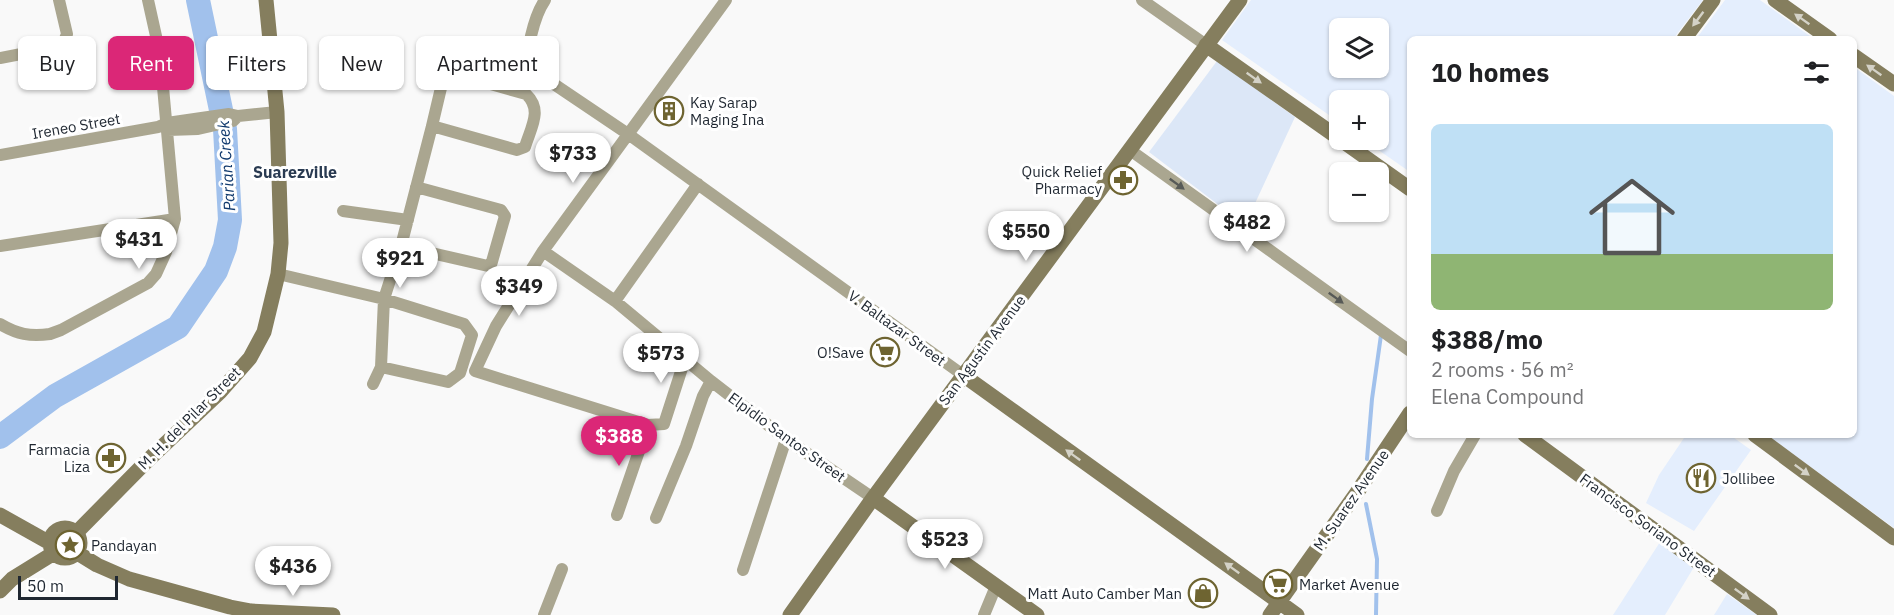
<!DOCTYPE html>
<meta charset="utf-8">
<style>
:root{--surface:#fff;--page:#f6f6f6;--text:#202124;--muted:#757577;--line:#e0e0e0;--accent:#db2777}
body{margin:0;font-family:"IBM Plex Sans",sans-serif;background:var(--page);color:var(--text);height:100vh;display:flex;flex-direction:column;font-size:22px;white-space:nowrap}
*{box-sizing:border-box;margin:0}
p{font-size:20px;color:var(--muted)}
.icon{flex:none;width:33px;height:33px;fill:none;stroke:currentColor;stroke-width:2;stroke-linecap:round;stroke-linejoin:round}
.map{position:relative;flex:1;overflow:hidden}
.details{position:absolute;left:1407px;top:36px;width:450px;height:402px;display:flex;flex-direction:column;background:var(--surface);border-radius:9px;box-shadow:0 2px 4px #0004}
.details>*{flex:none}
.hud{position:absolute;left:18px;top:36px;width:570px;height:54px;display:flex;gap:12px}
.buttons{position:absolute;left:1329px;top:18px;display:grid;gap:12px}
.buttons a{display:grid;place-items:center;width:60px;height:60px;border-radius:9px;background:var(--surface);box-shadow:0 2px 4px #0004;font-size:30px}
.scale{position:absolute;left:18px;bottom:15px;width:100px;box-sizing:border-box;padding-left:6px;border:3px solid #1f2731;border-top:0;font-size:16px;line-height:21px;white-space:nowrap;color:#1f2731;-webkit-text-stroke:4px #fff;paint-order:stroke}
.price{position:absolute;translate:-50% -51px;padding:0 14px;border-radius:21px;background:#fff;color:#222;font-size:20px;line-height:39px;filter:drop-shadow(0 2px 3px #0008)}
.price::after{content:'';position:absolute;left:50%;top:36px;width:18px;height:14px;margin-left:-9px;background:inherit;clip-path:polygon(0 0,100% 0,50% 100%)}
.price.on{background:var(--accent);color:#fff}
ul{padding:0;list-style:none}
li{display:grid;align-content:center;gap:12px;height:318px;padding:0 24px}
li+li{border-top:2px solid var(--line)}
li span{display:grid;place-items:center;height:186px;border-radius:9px;color:#555}
li>.icon{margin-inline-start:auto}
span .icon{width:108px;height:108px;fill:#fffc;stroke-width:1}
li b{font-size:26px}
h2{display:flex;justify-content:space-between;align-items:center;height:72px;padding:0 24px;font-size:26px}
.tag{padding:0 21px;border-radius:9px;background:var(--surface);box-shadow:0 2px 4px #0004;font-size:21px;line-height:54px}
.tag.on{background:var(--accent);color:#fff}
.map>svg:first-child{display:block}
.built{fill:#e4eefd;fill-rule:evenodd}
.green{fill:#dce7f7}
.lines{fill:none;stroke-linecap:round;stroke-linejoin:round}
.stream{stroke:#a1c1ec;stroke-width:4}
.river{stroke:#a1c1ec;stroke-width:24}
.street{stroke:#aaa690;stroke-width:12}
.secondary{stroke:#857e5e;stroke-width:15}
.oneway{fill:#d4d2c7}
.oneway2{fill:#575a57}
.labels{text-anchor:middle;dominant-baseline:central;stroke-width:6;stroke-linejoin:round;paint-order:stroke}
.poi-label{font-size:15px;fill:#1f2731;stroke:#fff;text-anchor:start}
.street-label{font-size:15px;fill:#1f2731;stroke:#fff}
.water-label{font-size:16px;font-style:italic;fill:#10396d;stroke:#fff}
.neighbourhood-label{font-size:16px;font-weight:bold;fill:#2a3b52;stroke:#fff}
</style>
<div class="map">
<svg width="1894" height="615" viewBox="0 0 1894 615">
<rect width="100%" height="100%" fill="#f9f9f9"/>
<path class="built" d="M1251 0H1703L1673 39H1410V172L1364 140H1378V100H1340L1339 122 1222 40ZM1340 28H1378V68H1340Z
M1725 0H1760L1814 39H1696Z
M1854 67 1894 96V528L1767 435H1854Z
M1686 435H1730L1751 450 1694 531 1646 503 1659 475Z
M1660 542 1694 567 1665 615H1613Z
M1727 594 1757 615H1714Z"/>
<path class="green" d="M1217 61 1295 117 1245 225 1149 152Z"/>
<g class="lines">
<path class="stream" d="M1367 459 1372 399 1381 335
M1366 504 1377 559 1376 615"/>
<path class="river" d="M0 437 55 396 178 327 216 271 225 247 230 220 225 129 198 0"/>
<path class="street" d="M545 0C536 13 521 58 533 70L628 134 963 375
M1142 0 1206 45
M0 58 62 46 67 34 59 0
M432 126 517 150 525 147C531 127 543 110 526 94L445 71
M168 130 198 129 233 121 238 116 277 112
M1130 150 1410 351
M0 155 158 127 167 123 229 114 238 116
M343 211 408 220
M0 246 175 219
M401 246 488 266 491 265 505 216 501 210 416 187
M543 251 615 301 711 381 786 439 873 498
M278 274 384 299 464 324 472 335 460 373 448 382 381 367
M615 301 698 184
M0 324C17 334 30 337 50 334L61 330 148 283 156 274 166 252 175 219 160 54 148 0
M685 359 664 424 648 425 475 371 496 326 543 251 726 0
M373 384 381 367 384 299 401 246 432 126 445 71V54
M1437 511 1454 471 1475 435
M617 515 648 425
M656 518 686 446 703 396 711 381
M743 570 786 439
M544 615 562 569
M984 615 996 586"/>
<path class="secondary" d="M1775 0 1830 39
M1684 39 1713 0
M1206 45 1340 139
M1854 56 1894 84
M1341 140 1410 189
M963 375 1297 615
M1525 435 1770 615
M1755 435 1894 538
M873 498 1037 615
M0 515 50 543
M50 543a15 15 0 1 1 30 0a15 15 0 1 1-30 0Z
M76 533 147 461 220 392 250 358 264 332 278 274 281 243 277 112 266 0
M76 552 97 565 129 579 230 607 251 611 333 615
M0 591 12 579 54 553
M790 615 873 498 1240 0
M1270 615 1358 491 1410 413"/>
</g>
<defs><path id="oneway-solid" d="M-6-.8H1V-3.2L6.5 0L1 3.2V.8H-6Z" transform="scale(1.5)"/></defs>
<g class="oneway">
<use href="#oneway-solid" transform="translate(1698 19) rotate(127)"/>
<use href="#oneway-solid" transform="translate(1802 19) rotate(-145)"/>
<use href="#oneway-solid" transform="translate(1874 70) rotate(-145)"/>
<use href="#oneway-solid" transform="translate(1254 78) rotate(35)"/>
<use href="#oneway-solid" transform="translate(1073 455) rotate(-144)"/>
<use href="#oneway-solid" transform="translate(1802 470) rotate(36)"/>
<use href="#oneway-solid" transform="translate(1232 568) rotate(-144)"/>
<use href="#oneway-solid" transform="translate(1742 594) rotate(36)"/>
</g>
<g class="oneway2">
<use href="#oneway-solid" transform="translate(1177 184) rotate(36)"/>
<use href="#oneway-solid" transform="translate(1336 298) rotate(36)"/>
</g>
<defs>
<g id="building-ring" transform="scale(1.5)"><circle r="9.5" fill="#fff" stroke="#6e6431" stroke-width="1.5"/><path d="M-4-6H4V6H1V3H-1V6H-4ZM-2.5-4.3h1.7v1.8h-1.7ZM.8-4.3h1.7v1.8H.8ZM-2.5-1h1.7V.8h-1.7ZM.8-1h1.7V.8H.8Z" fill="#6e6431"/></g>
<g id="pharmacy-ring" transform="scale(1.5)"><circle r="9.5" fill="#fff" stroke="#6e6431" stroke-width="1.5"/><path d="M-2-6h4v4h4v4h-4v4h-4v-4h-4v-4h4Z" fill="#6e6431"/></g>
<g id="supermarket-ring" transform="scale(1.5)"><circle r="9.5" fill="#fff" stroke="#6e6431" stroke-width="1.5"/><path d="M-6-5.5h2.5l.6 2H6L4.5 2H-2.5L-4.4-4H-6ZM-1.5 3.2a1.3 1.3 0 1 0 .1 0ZM3 3.2a1.3 1.3 0 1 0 .1 0Z" fill="#6e6431"/></g>
<g id="restaurant-ring" transform="scale(1.5)"><circle r="9.5" fill="#fff" stroke="#6e6431" stroke-width="1.5"/><path d="M-5-6h1v4h1v-4h1v4h1v-4h1v5L-1.5 .5V6h-2V.5L-5-1ZM5-6V6H3V1.5H1.5Q1.5-4 5-6Z" fill="#6e6431"/></g>
<g id="sight-ring" transform="scale(1.5)"><circle r="9.5" fill="#fff" stroke="#6e6431" stroke-width="1.5"/><path d="M0-6L1.8-2.2L6-1.7L2.9 1.2L3.7 5.4L0 3.3L-3.7 5.4L-2.9 1.2L-6-1.7L-1.8-2.2Z" fill="#6e6431"/></g>
<g id="shop-ring" transform="scale(1.5)"><circle r="9.5" fill="#fff" stroke="#6e6431" stroke-width="1.5"/><path d="M-5-2.5h2.3a2.7 3.5 0 0 1 5.4 0H5L5.5 6h-11ZM-1.5-2.5h3a1.5 2.3 0 0 0-3 0Z" fill="#6e6431"/></g>
</defs>
<g fill-rule="evenodd">
<use href="#building-ring" x="669" y="111"/>
<use href="#pharmacy-ring" x="1123" y="180"/>
<use href="#supermarket-ring" x="885" y="352"/>
<use href="#pharmacy-ring" x="111" y="458"/>
<use href="#restaurant-ring" x="1701" y="478"/>
<use href="#sight-ring" x="70" y="545"/>
<use href="#supermarket-ring" x="1278" y="584"/>
<use href="#shop-ring" x="1203" y="593"/>
</g>
<g class="labels">
<g class="poi-label">
<text x="690" y="102">Kay Sarap<tspan x="690" dy="17">Maging Ina</tspan></text>
<text x="1102" y="171" text-anchor="end">Quick Relief<tspan x="1102" dy="17">Pharmacy</tspan></text>
<text x="864" y="352" text-anchor="end">O!Save</text>
<text x="90" y="449" text-anchor="end">Farmacia<tspan x="90" dy="17">Liza</tspan></text>
<text x="1722" y="478">Jollibee</text>
<text x="91" y="545">Pandayan</text>
<text x="1299" y="584">Market Avenue</text>
<text x="1182" y="593" text-anchor="end">Matt Auto Camber Man</text>
</g>
<g class="street-label">
<text transform="translate(76 126) rotate(-10)">Ireneo Street</text>
<text transform="translate(897 328) rotate(36)">V. Baltazar Street</text>
<text transform="translate(982 350) rotate(-53)">San Agustin Avenue</text>
<text transform="translate(189 418) rotate(-45)">M. H. del Pilar Street</text>
<text transform="translate(787 437) rotate(36)">Elpidio Santos Street</text>
<text transform="translate(1351 500) rotate(-55)">M. Suarez Avenue</text>
<text transform="translate(1648 525) rotate(36)">Francisco Soriano Street</text>
</g>
<g class="water-label">
<text transform="translate(226 166) rotate(-94)">Parian Creek</text>
</g>
<g class="neighbourhood-label">
<text x="295" y="172">Suarezville</text>
</g>
</g>
</svg>
<div class="buttons">
<a><svg class="icon" aria-label="layers" viewBox="0 0 24 24"><path d="M12 4l9 5-9 5-9-5zM3 14l9 5 9-5"/></svg></a>
<a>+</a>
<a>−</a>
</div>
<div class="scale">50 m</div>
<b class="price" style="left:573px;top:184px">$733</b>
<b class="price" style="left:1247px;top:253px">$482</b>
<b class="price" style="left:1026px;top:262px">$550</b>
<b class="price" style="left:139px;top:270px">$431</b>
<b class="price" style="left:400px;top:289px">$921</b>
<b class="price" style="left:519px;top:317px">$349</b>
<b class="price" style="left:661px;top:384px">$573</b>
<b class="price on" style="left:619px;top:467px">$388</b>
<b class="price" style="left:945px;top:570px">$523</b>
<b class="price" style="left:293px;top:597px">$436</b>
<div class="hud">
<a class="tag">Buy</a>
<a class="tag on">Rent</a>
<a class="tag">Filters</a>
<a class="tag">New</a>
<a class="tag">Apartment</a>
</div>
<section class="details">
<h2>10 homes<svg class="icon" aria-label="filters" viewBox="0 0 24 24"><path d="M4 7h16M4 17h16"/><circle cx="9" cy="7" r="2"/><circle cx="15" cy="17" r="2"/></svg></h2>
<ul>
<li><span style="background:linear-gradient(#bfe0f5 70%,#8fb573 0)"><svg class="icon" aria-label="home" viewBox="0 0 24 24"><path d="M3 11l9-7 9 7M6 9v11h12V9"/></svg></span><div><b>$388/mo</b><p>2 rooms · 56 m²</p><p>Elena Compound</p></div></li>
</ul>
</section>
</div>
